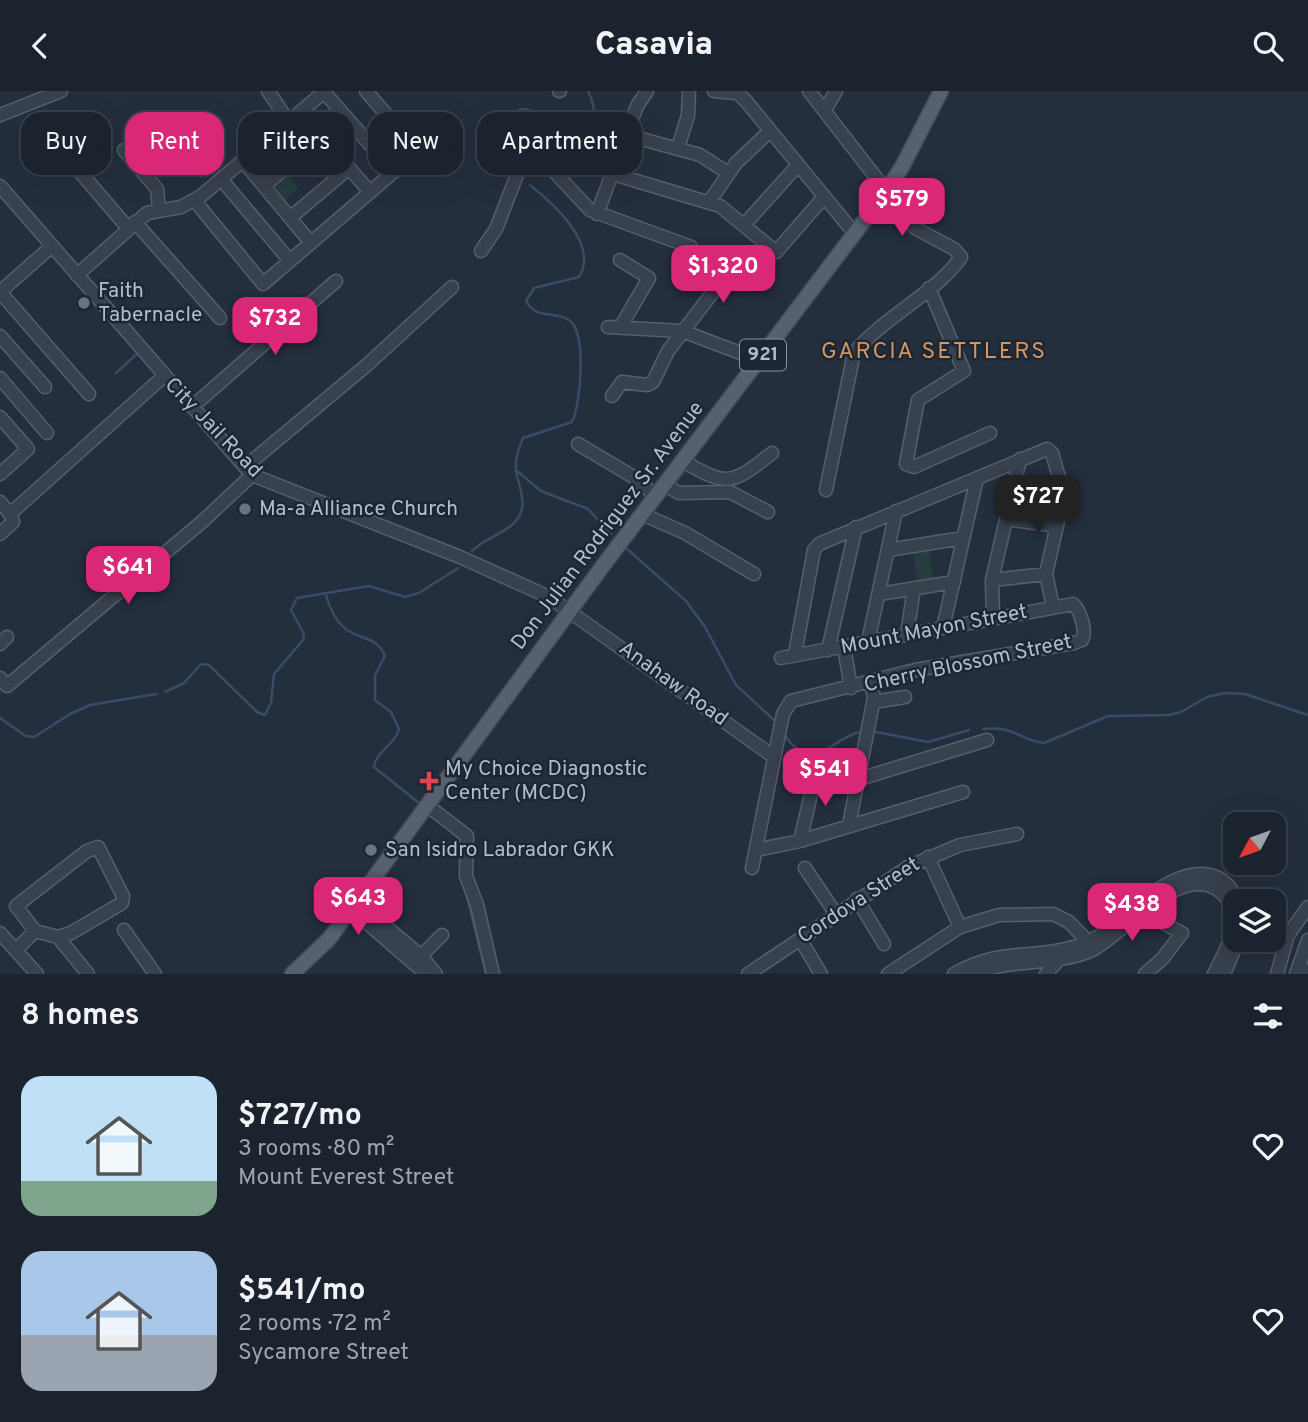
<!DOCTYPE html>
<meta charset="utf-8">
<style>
:root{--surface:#1b232e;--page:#242b36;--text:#f1f3f6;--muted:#a0a4aa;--line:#39404a;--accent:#db2777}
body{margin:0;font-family:Overpass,sans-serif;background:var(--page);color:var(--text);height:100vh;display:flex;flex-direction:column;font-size:26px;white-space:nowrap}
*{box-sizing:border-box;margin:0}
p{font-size:23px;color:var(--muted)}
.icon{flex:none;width:38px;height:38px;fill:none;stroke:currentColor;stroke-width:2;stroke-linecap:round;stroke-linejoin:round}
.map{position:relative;height:883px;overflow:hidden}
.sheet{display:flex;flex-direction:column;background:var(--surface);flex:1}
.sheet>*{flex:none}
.banner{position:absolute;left:21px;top:21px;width:700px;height:63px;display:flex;gap:14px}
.needle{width:46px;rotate:229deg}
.buttons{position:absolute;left:1223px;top:721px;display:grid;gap:14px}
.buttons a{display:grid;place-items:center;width:63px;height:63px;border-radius:14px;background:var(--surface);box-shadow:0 7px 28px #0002,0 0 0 2px var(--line);font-size:35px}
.price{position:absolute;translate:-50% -60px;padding:0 16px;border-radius:14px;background:var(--accent);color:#fff;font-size:23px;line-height:46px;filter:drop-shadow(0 2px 4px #0008)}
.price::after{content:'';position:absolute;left:50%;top:42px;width:21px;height:16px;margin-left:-10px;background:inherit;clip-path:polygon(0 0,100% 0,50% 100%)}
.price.selected{background:#222;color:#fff}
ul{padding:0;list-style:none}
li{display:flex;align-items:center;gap:21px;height:175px;padding:0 21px}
li span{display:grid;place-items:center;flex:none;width:196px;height:140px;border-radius:21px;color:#555}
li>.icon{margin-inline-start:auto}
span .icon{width:84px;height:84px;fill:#fffc;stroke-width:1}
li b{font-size:30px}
h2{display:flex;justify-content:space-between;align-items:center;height:84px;padding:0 21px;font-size:30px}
.chip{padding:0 24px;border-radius:21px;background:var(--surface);box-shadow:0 7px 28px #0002,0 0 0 2px var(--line);font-size:24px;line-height:63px}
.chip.selected{background:var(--accent);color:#fff}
header{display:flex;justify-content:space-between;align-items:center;height:91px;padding:0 21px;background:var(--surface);font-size:32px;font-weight:800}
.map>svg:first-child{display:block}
.green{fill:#263c3f}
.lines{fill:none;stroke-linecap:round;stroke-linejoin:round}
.stream{stroke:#394c67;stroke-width:2.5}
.minor-casing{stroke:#565f6c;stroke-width:15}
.major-casing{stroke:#414a57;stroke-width:17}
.minor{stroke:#38414e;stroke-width:12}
.major{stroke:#56606e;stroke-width:14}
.worship-dot{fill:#6b7280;stroke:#1d2633;stroke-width:2.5}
.health-dot{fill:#e0444e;stroke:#1d2633;stroke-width:2.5}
.labels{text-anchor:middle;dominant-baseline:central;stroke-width:5;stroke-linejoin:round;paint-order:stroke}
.shield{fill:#1d2633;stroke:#878f9c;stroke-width:2}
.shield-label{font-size:19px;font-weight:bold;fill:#b4bcc9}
.poi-label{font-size:21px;fill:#b4bcc9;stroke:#1d2633;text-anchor:start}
.street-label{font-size:21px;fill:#b4bcc9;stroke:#1d2633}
.neighbourhood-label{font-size:23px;letter-spacing:2px;fill:#d59563;stroke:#1d2633}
</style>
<header><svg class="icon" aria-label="back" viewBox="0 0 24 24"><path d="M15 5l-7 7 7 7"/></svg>Casavia<svg class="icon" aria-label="search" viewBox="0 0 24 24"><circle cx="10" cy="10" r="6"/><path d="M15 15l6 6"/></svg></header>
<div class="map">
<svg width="1308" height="883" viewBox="0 0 1308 883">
<rect width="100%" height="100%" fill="#242f3e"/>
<path class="green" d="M288 84 299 97 285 109 274 95Z
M928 455 934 489 918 492 912 458Z"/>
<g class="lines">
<path class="stream" d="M499 77 481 64 479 49 521 18C544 17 556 55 575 66L583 64C597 46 598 20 588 0
M116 282 139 261
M517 380 541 400 588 418 611 443
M627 458 686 510 705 536 736 594 775 630
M472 460C485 447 502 444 514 432 530 416 519 398 516 379 515 367 519 358 523 347L572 331C581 313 587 240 569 229 553 219 536 229 526 210L534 197 579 186C599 153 555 114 530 94
M326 504C342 560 373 535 385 565L375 584V609L391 621 399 638C395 654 376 660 374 676L419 712
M165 601 184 592 201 573 209 574 257 621 265 624 271 612 274 583 303 549 304 543 291 519 297 507 369 495 405 506 419 502 458 477
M0 627 26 645 34 646 70 623 90 614 156 603
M983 638C1017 635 1018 649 1044 652L1108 625 1169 624 1181 621 1207 606 1225 602 1245 603 1308 624
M871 640 928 651 969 639
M784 643C813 686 829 649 859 641
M457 747 461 757
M465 798 486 883"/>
<g class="minor-casing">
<path id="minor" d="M268 0 289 31
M559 0H560
M714 0 737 2 746 10 855 143
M809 0 915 137 954 158 961 166C940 199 882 227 854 262L826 399
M324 1 394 81
M825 19 836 0
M300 21 370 101
M0 24 61 0
M38 32 128 137
M517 41 590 119 691 156
M627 44 700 64 728 82
M678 57 688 24 689 0
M124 59 157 98 159 118
M243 70 311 152
M613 83 720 115 776 161 824 106
M221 88 290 170
M0 95 252 384 460 466 549 506 774 666
M264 95 321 46
M195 110 263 193 418 60 366 0
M709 111 736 72 770 40
M597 123 637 15 647 0
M290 127 349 77
M135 131 220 227
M744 134 798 74
M481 160 496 138 522 71 533 59
M620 169 649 187 621 235
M77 184 147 122 181 116 201 105 325 0
M929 197 964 280 918 309 906 373 914 376 990 342
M0 201 89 303
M0 201 52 155
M608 236 682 240 759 269
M0 245 45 296
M0 287 47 342
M612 305 622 291 647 294 653 291 668 260 739 167
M192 316 336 190
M0 326 28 358 0 383
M578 353 632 385 656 405
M683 370C727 396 732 394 772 362
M245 376 367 274 452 196
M665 394 679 402 730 401 768 421
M0 411 10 423
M10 423 164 285
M642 423 685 442 754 483
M1006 428 1057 435
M0 443 13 431 10 423
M888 459 963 447
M992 489 1046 483
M879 503 954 491
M993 528 992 489 1020 368
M943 537 977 387
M907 544 914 497
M868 551 896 420
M0 553 7 546
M844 556 851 597
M828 559 856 436
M795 563 814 459 819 453 1047 358 1052 362 1064 403 1046 483 1053 516
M0 587 7 595 203 430 252 384
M873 611 905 606
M856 689 987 649
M428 715 467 745 466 785 477 814 493 883
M849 734 874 607 871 591
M800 750 817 678
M756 759 800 750 963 701
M928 766 960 836
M752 777 783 623 791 610 915 579 1074 552 1082 549C1087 540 1080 519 1073 513L781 567
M805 777 836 823
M1149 805C1179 782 1219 768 1238 810
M857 808 884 853
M357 811 421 865 436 883
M1135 817 1182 842 1163 867 1145 883
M351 818 426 883
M124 839 155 883
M0 842 37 883
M58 846 71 842 122 812 123 805 98 756 87 760 16 815 35 840 58 846 88 883
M800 848 821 883
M16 859 35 840
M415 871 442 844
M748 883 908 776 960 754 1017 743
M888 883 960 836 999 824 1053 823 1069 831 1093 856
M954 883C1002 856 1028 869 1074 856 1097 850 1114 834 1132 819
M973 883C1010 867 1051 875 1088 861 1122 847 1185 763 1224 804 1246 827 1225 860 1214 883
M1046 883 1062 865
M1224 883 1235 857
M1277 883 1288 844 1308 816
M1296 883 1308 849
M1307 883 1308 879"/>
</g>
<g class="major-casing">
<path id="major" d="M292 883 329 848 602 476 879 110 902 76 941 0"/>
</g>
<use href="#minor" class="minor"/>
<use href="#major" class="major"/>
</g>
<g class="worship-dot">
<circle cx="84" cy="212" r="7"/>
<circle cx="245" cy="418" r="7"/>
<circle cx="371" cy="759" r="7"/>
</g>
<path class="health-dot" d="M425.5 679.5h7v7h7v7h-7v7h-7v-7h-7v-7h7z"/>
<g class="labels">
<rect class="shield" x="740" y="248.5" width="46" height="31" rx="5"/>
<g class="shield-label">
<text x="763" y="264">921</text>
</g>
<g class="poi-label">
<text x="98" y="200">Faith<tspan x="98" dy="24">Tabernacle</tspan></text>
<text x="259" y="418">Ma-a Alliance Church</text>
<text x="445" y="678">My Choice Diagnostic<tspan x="445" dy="24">Center (MCDC)</tspan></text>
<text x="385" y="759">San Isidro Labrador GKK</text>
</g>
<g class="street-label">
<text transform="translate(213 337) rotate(46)">City Jail Road</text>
<text transform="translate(608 435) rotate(-53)">Don Julian Rodriguez Sr. Avenue</text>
<text transform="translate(934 539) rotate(-11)">Mount Mayon Street</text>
<text transform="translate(968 573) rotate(-12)">Cherry Blossom Street</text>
<text transform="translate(673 593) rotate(36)">Anahaw Road</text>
<text transform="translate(859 810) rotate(-33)">Cordova Street</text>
</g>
<g class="neighbourhood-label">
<text x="934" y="261">GARCIA SETTLERS</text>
</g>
</g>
</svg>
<div class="buttons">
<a><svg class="needle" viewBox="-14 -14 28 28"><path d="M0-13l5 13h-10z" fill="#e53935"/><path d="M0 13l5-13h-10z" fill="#a0a4aa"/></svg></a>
<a><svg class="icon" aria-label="layers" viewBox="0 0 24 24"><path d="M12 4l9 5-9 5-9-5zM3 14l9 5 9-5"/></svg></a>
</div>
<b class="price" style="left:902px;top:147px">$579</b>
<b class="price" style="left:723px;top:214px">$1,320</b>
<b class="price" style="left:275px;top:266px">$732</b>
<b class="price selected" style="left:1038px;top:444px">$727</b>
<b class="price" style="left:128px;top:515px">$641</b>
<b class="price" style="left:825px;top:717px">$541</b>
<b class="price" style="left:358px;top:846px">$643</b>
<b class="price" style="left:1132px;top:852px">$438</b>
<div class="banner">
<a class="chip">Buy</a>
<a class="chip selected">Rent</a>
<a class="chip">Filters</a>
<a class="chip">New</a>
<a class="chip">Apartment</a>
</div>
</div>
<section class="sheet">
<h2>8 homes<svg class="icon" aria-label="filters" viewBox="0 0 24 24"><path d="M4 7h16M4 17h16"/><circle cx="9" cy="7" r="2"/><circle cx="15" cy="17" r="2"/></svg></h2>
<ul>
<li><span style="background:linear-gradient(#bfe0f5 75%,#7fa58c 0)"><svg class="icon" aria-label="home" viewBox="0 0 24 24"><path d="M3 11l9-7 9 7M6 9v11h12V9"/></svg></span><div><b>$727/mo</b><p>3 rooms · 80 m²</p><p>Mount Everest Street</p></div><svg class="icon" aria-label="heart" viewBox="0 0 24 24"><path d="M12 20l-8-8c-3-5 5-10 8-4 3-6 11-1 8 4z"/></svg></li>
<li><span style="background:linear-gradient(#a9c7e8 60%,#9aa5b1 0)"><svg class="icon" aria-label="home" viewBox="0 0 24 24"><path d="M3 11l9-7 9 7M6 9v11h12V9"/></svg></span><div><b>$541/mo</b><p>2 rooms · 72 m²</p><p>Sycamore Street</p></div><svg class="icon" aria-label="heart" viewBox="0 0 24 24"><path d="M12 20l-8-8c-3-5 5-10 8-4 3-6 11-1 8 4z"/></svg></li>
</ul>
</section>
